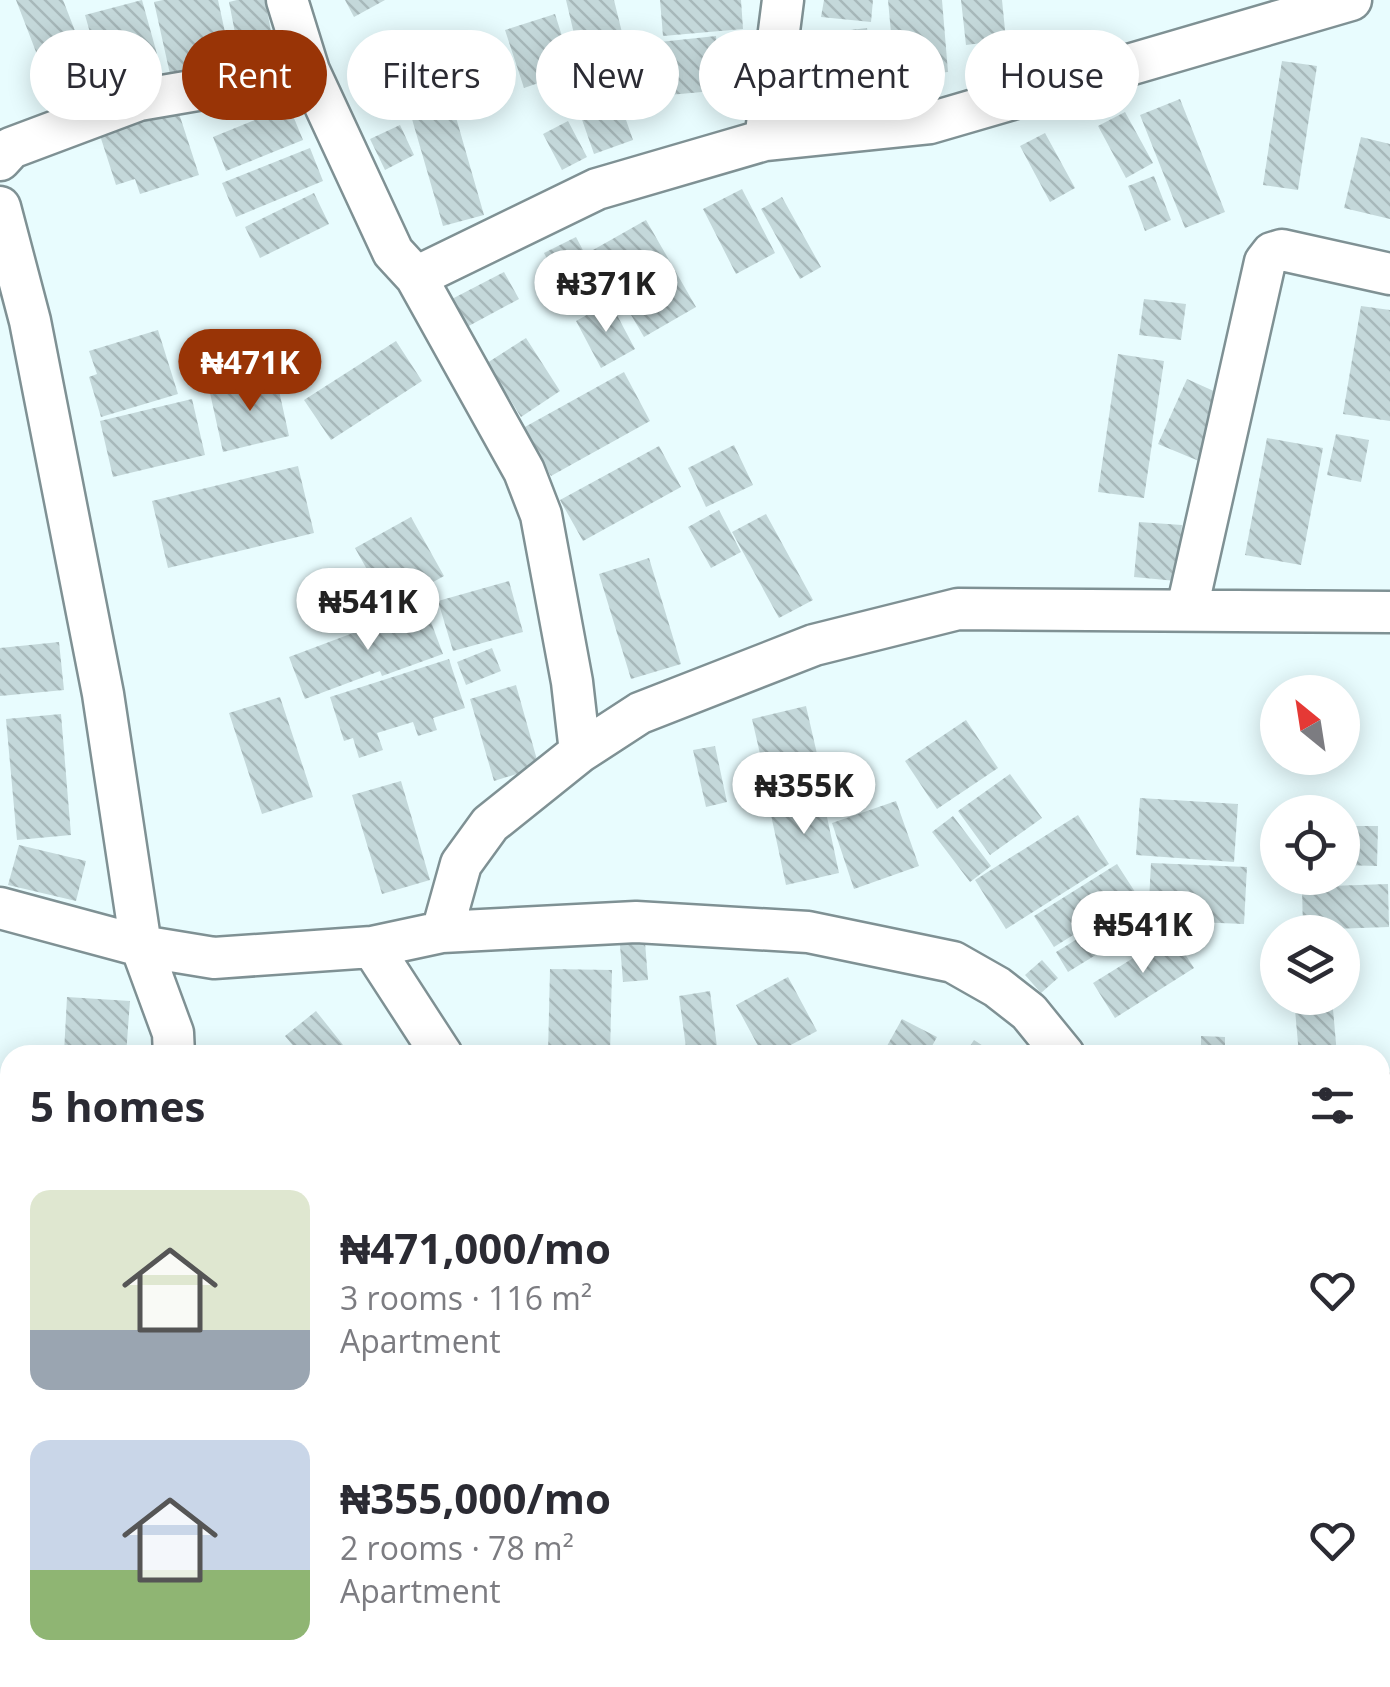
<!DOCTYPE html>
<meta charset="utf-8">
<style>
:root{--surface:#fff;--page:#f7f7f7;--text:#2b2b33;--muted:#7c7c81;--accent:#993406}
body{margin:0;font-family:"Open Sans",sans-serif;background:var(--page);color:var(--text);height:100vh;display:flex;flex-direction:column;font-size:38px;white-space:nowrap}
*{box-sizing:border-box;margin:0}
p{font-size:32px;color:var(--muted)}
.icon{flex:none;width:55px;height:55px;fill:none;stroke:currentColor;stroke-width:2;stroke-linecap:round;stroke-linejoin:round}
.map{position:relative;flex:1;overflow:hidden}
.sheet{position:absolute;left:0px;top:1045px;width:1390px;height:642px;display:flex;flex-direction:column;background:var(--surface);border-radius:30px 30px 0 0;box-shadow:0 5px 25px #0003}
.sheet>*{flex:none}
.banner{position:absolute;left:30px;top:30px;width:1330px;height:90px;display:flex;gap:20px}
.needle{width:65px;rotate:330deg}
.controls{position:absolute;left:1260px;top:675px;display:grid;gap:20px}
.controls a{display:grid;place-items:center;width:100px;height:100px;border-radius:50%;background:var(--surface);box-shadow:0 5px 25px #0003;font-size:50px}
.price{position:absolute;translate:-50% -85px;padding:0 22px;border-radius:35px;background:#fff;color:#222;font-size:32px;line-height:65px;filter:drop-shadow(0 2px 5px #0008)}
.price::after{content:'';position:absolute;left:50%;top:60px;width:30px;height:22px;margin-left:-15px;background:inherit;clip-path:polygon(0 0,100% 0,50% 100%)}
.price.current{background:var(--accent);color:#fff}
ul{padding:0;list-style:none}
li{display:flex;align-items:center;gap:30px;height:250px;padding:0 30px}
li span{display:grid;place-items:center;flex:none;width:280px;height:200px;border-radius:20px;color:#555}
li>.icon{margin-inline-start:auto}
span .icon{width:120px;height:120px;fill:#fffc;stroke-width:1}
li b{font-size:42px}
h2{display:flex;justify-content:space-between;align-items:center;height:120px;padding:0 30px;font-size:42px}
.tag{padding:0 35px;border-radius:45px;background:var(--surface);box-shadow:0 5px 25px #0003;font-size:35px;line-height:90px}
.tag.current{background:var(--accent);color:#fff}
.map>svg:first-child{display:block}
.building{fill:url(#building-back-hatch)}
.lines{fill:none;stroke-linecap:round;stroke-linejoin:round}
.minor-casing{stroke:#7f9194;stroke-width:45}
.minor{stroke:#fff;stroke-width:40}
</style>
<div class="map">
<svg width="1390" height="1687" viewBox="0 0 1390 1687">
<defs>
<pattern id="building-back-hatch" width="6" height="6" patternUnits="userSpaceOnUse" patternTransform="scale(2.5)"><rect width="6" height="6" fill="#c4d8da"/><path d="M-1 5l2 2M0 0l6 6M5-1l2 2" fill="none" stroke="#a7b8ba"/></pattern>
</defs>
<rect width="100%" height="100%" fill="#e8fcfe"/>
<path class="building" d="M16 0H63L84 54 43 70Z
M142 0 157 54 101 71 85 15Z
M163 0H218L231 60 170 74 154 2Z
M237 0H265L275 52 240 58 229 2Z
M345 0H385L354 17Z
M566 0H614L629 61 583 72Z
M660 0H741L743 29 663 36Z
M824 0H873L871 22 821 17Z
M888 0H942L948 72 895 77Z
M961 0H1002L1006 40 966 45Z
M555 14 573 71 524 88 505 30Z
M867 28 876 103 806 111 800 62 829 59 826 33Z
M487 36 501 89 437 107 423 54Z
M716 36 719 68 711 69 713 91 647 97 641 44Z
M1282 61 1317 66 1298 190 1263 185Z
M610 74 633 140 594 154 571 88Z
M174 98 199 175 140 194 135 179 116 185 96 123Z
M1180 99 1225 212 1185 228 1140 115Z
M289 106 303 140 226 171 213 137Z
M453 107 484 215 443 226 412 119Z
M1125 112 1153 163 1126 178 1098 126Z
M568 121 587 157 562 170 543 134Z
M400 125 414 155 385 170 370 139Z
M1045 133 1075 188 1050 202 1020 146Z
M1361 137 1390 144V219L1344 208Z
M310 148 323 181 236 217 222 183Z
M1154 176 1171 220 1145 231 1128 186Z
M742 189 775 253 736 274 703 209Z
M314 193 329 224 260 258 245 227Z
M782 197 821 267 800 279 761 209Z
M646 220 696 307 644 337 593 250Z
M576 237 605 292 573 309 544 253Z
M504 272 519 299 465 328 450 300Z
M1144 299 1186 304 1181 340 1139 335Z
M610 302 635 349 601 368 576 321Z
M1361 306 1390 310V421L1343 414Z
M158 330 178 394 101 417 89 377 97 374 89 351Z
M526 338 560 391 521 417 487 363Z
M396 341 422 381 331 440 304 400Z
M1118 354 1164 361 1144 498 1098 492Z
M624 372 650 421 551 476 523 428Z
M276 377 289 436 223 452 210 393Z
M1187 379 1227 397 1199 461 1158 444Z
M192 399 205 455 113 477 100 421Z
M1336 434 1369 440 1361 482 1327 475Z
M1267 438 1323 448 1301 565 1245 555Z
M734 445 753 485 706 507 688 468Z
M659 446 681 487 583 541 560 500Z
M298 466 314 533 168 568 152 501Z
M719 510 741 552 711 568 688 527Z
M766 514 813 600 779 618 732 532Z
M411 517 444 576 388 607 355 548Z
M1139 522 1182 525 1176 581 1134 577Z
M649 558 681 664 631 679 599 574Z
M509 581 523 632 453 651 438 601Z
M425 606 443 654 382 676 380 671 305 699 289 657Z
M59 642 64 690 0 696V648Z
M492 648 501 671 466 685 457 662Z
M449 659 465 708 433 718 437 730 418 736 413 722 377 733 383 750 359 758 353 738 344 741 330 697Z
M516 685 539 767 494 781 470 699Z
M280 697 313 797 262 814 229 713Z
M806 706 823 780 769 793 752 719Z
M61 714 71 835 17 840 6 719Z
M966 720 998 768 937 809 905 761Z
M715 746 727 802 706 807 693 750Z
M1010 774 1042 818 990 855 958 811Z
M401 781 430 880 382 894 352 795Z
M821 789 839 873 786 885 768 801Z
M1140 798 1238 804 1234 862 1136 855Z
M896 801 919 866 854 889 832 823Z
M1078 815 1109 864 1006 929 975 880Z
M953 816 991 866 970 882 932 832Z
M1342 826H1378L1377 866 1342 865Z
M19 845 86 861 76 901 8 885Z
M1151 863 1247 867 1244 924 1148 920Z
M1117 864 1137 895 1054 947 1034 916Z
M1388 884 1389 927 1303 930 1302 887Z
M1118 914 1130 934 1068 972 1056 952Z
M1172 934 1194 968 1115 1018 1093 983Z
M645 942 648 980 623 982 620 945Z
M1042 960 1058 978 1041 993 1025 975Z
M550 969 612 970 610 1055 548 1054Z
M788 977 817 1031 772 1055H763L736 1005Z
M710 991 718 1055H687L679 996Z
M67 997 130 1001 126 1055 64 1053Z
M1294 998H1332L1337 1055H1299Z
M316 1011 351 1055H301L285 1036Z
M902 1019 937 1037 927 1055H882Z
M1201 1036 1225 1037V1055H1201Z
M974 1040 997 1055H964Z
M1390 1122V1160L1380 1161V1123Z
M9 1154H10V1188L0 1185Z
M1390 1165V1221L1380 1223V1167Z
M0 1224 10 1227V1271L5 1287 0 1286Z
M1390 1325V1353L1380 1338V1332Z
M0 1344 10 1349V1448L0 1443Z
M0 1618 10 1623V1678H112L108 1687 0 1684Z
M140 1678H219L212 1687H132Z
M669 1678H708L710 1687H670Z"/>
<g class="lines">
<g class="minor-casing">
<path id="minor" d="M287 0 309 71 393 252 416 277 597 189 765 140 930 123 1351 0
M765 140 783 0
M0 160 11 148 139 100 309 71
M0 207 30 321 103 694 141 946 173 1033 174 1055
M416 277 524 471 541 515 572 682 580 752
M1187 609 1265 262 1272 253 1282 250 1390 274
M0 908 141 946 214 958 372 947 442 932 636 922 808 932 953 962 997 987 1029 1012 1064 1055
M442 932 461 864 490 824 580 752 640 713 814 645 958 609 1390 612
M372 947 442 1055
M1380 1098 1390 1095
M0 1315 10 1318
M0 1526 10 1512
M921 1687 946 1678"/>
</g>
<use href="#minor" class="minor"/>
</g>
</svg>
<div class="controls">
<a><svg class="needle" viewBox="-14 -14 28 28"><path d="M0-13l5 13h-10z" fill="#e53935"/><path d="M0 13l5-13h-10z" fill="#7c7c81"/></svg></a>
<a><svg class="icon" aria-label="locate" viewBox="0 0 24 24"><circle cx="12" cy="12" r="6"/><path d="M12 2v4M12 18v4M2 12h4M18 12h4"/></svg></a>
<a><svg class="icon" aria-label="layers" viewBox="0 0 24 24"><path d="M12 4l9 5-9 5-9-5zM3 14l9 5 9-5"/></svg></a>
</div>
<b class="price" style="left:606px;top:335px">₦371K</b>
<b class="price current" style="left:250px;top:414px">₦471K</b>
<b class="price" style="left:368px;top:653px">₦541K</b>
<b class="price" style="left:804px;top:837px">₦355K</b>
<b class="price" style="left:1143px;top:976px">₦541K</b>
<div class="banner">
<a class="tag">Buy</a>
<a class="tag current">Rent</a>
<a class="tag">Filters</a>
<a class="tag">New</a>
<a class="tag">Apartment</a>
<a class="tag">House</a>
</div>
<section class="sheet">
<h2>5 homes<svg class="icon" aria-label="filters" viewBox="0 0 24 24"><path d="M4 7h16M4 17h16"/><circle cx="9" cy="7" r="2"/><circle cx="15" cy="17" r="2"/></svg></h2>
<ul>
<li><span style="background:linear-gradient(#dfe7d0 70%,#9aa5b1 0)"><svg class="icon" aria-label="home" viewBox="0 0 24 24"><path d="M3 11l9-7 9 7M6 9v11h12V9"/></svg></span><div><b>₦471,000/mo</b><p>3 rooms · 116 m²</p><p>Apartment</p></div><svg class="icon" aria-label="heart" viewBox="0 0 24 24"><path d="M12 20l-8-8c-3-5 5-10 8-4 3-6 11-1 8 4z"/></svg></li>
<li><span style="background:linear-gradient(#c9d6e8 65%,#8fb573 0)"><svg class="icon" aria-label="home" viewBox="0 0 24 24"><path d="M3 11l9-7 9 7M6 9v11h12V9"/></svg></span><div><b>₦355,000/mo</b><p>2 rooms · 78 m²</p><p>Apartment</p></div><svg class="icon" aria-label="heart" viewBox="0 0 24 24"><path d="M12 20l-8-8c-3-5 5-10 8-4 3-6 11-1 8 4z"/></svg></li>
</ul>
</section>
</div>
